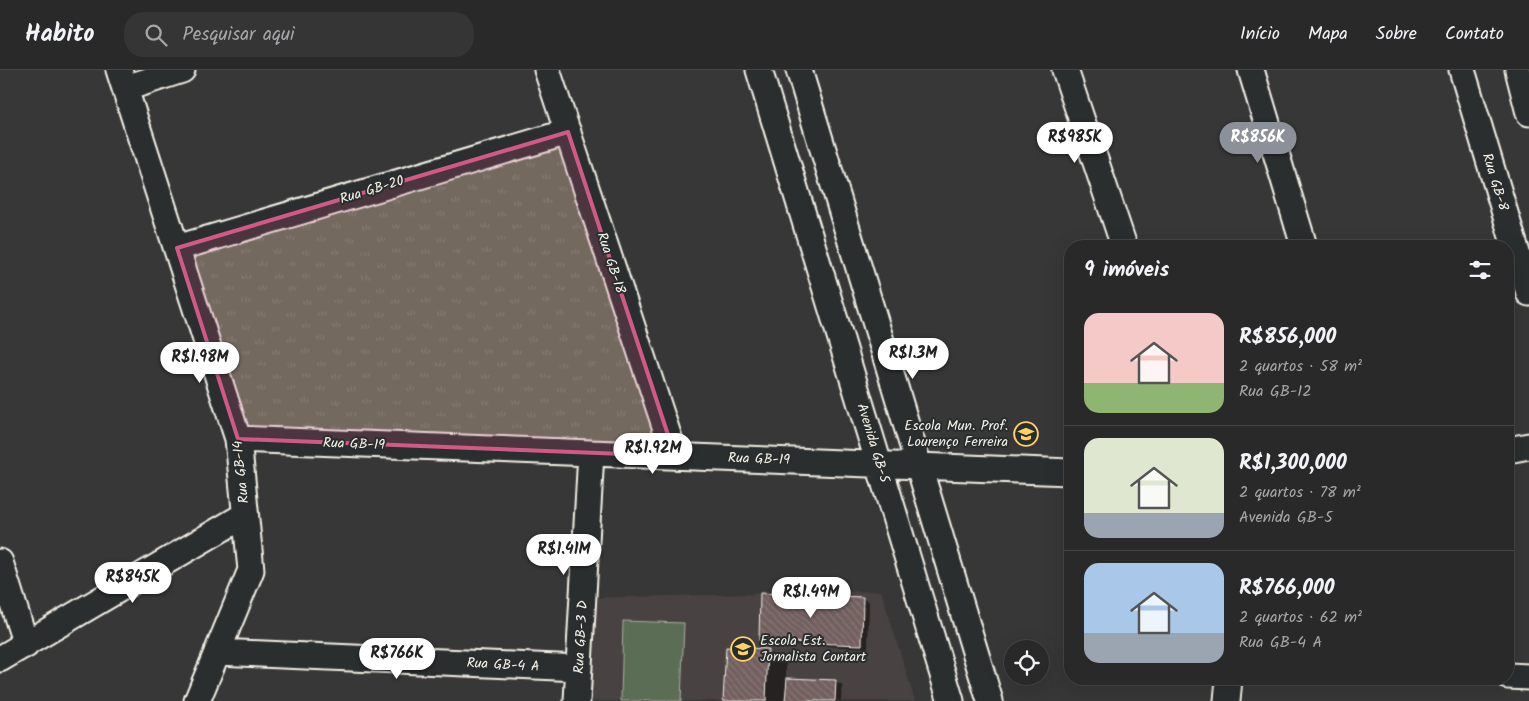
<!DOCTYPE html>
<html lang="pt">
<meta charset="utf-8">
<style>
:root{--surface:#2a292a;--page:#363536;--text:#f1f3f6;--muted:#a5a6a8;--line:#464547;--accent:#8c9099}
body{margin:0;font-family:Kalam,sans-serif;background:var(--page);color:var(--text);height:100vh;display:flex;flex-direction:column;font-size:19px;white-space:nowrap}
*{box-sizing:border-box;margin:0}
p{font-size:16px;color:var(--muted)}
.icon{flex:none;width:28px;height:28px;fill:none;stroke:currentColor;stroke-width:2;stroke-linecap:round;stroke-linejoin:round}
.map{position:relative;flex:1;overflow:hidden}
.drawer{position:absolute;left:1064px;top:170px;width:450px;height:445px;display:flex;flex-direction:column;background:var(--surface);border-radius:20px;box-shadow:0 5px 20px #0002,0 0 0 1px var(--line)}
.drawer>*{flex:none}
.buttons{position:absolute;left:1004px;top:570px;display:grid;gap:10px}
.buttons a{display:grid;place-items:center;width:45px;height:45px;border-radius:50%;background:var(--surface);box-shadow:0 5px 20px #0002,0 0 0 1px var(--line);font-size:25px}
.price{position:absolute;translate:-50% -42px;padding:0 11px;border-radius:18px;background:#fff;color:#222;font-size:16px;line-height:32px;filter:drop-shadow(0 1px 2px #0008)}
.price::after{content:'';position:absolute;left:50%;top:30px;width:15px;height:11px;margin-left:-8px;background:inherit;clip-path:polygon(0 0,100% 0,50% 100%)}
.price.active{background:var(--accent);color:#fff}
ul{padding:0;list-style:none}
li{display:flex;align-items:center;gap:15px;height:125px;padding:0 20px}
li+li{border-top:1px solid var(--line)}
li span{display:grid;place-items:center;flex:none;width:140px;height:100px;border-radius:15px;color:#555}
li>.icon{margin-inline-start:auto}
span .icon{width:60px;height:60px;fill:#fffc;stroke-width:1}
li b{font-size:21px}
h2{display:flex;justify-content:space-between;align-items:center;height:60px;padding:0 20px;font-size:21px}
header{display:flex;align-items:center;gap:30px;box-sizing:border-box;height:70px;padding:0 25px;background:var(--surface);border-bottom:1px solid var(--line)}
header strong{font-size:24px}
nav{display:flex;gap:28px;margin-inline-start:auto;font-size:18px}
.search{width:350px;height:45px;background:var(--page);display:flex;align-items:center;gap:12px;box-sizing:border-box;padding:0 18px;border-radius:20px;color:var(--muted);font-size:19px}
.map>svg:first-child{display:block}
.built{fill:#494343}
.park{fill:url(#park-tufts);stroke:#a8afa0}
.garden{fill:#5c6d57;stroke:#a8afa0}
.shadow{fill:#0007}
.building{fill:url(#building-back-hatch);stroke:#f4f1e8}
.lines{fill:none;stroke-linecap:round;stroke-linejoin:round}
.minor-casing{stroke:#f4f1e8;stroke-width:29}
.minor{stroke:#2a2d2e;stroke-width:25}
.marked{fill:#d15985;fill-opacity:0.2;stroke:#d15985;stroke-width:4;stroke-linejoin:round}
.labels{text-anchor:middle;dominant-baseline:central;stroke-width:4;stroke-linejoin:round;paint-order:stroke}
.street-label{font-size:14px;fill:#f4f1e8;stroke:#2a2d2e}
.poi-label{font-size:14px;fill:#f4f1e8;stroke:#2a2d2e;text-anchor:end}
</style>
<header>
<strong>Habito</strong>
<div class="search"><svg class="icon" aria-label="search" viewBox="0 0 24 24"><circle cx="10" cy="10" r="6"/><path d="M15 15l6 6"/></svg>Pesquisar aqui</div>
<nav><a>Início</a><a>Mapa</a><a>Sobre</a><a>Contato</a></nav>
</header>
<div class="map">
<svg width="1529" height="631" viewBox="0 0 1529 631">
<defs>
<pattern id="park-tufts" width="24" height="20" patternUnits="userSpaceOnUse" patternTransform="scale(1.25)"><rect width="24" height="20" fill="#5c6d57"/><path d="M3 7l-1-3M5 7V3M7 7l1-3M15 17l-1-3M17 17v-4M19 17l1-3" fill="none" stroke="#74826f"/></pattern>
<pattern id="building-back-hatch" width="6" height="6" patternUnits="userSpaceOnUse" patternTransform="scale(1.25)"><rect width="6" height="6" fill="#725f5e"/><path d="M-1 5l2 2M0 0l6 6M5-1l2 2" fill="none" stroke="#877675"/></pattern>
</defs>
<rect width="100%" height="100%" fill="#383738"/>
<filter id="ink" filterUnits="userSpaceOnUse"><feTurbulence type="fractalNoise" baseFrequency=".02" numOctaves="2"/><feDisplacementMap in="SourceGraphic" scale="10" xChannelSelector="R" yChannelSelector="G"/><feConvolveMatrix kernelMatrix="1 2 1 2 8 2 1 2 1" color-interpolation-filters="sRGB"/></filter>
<g filter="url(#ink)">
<path class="built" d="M881 521 915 631H584L590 528Z"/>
<path class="park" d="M568 62 675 386 238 369 177 178Z"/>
<path class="garden" d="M623 551 684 553 681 631H621Z"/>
<path class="shadow" d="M862 528 869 532 868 578 767 574 760 570Z
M767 581 786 592V609L835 612 842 615 841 631H725Z"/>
<path class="building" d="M760 523 863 527 862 575 759 571Z
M726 577 768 579 766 631H723Z
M787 608 836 610 835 631H785Z"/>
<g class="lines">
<g class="minor-casing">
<path id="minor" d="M119 0 238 369 251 500 197 631
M547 0 675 386
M759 0 951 631
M799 0 990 631
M1065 0 1124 176
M1251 0 1304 176
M1462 0 1529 223
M1518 0 1529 43
M126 18 182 0
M177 178 568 62
M238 369 1070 402
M1508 380 1529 376
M0 492 26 575
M217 582 579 598
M0 589 245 445
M1508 606 1529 607
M577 631 591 383
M1227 631 1229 609"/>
</g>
<use href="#minor" class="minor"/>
</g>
</g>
<path class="marked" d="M568 62 675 386 238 369 177 178Z"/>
<defs>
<g id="school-ring" transform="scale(1.25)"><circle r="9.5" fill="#2a2d2e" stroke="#ffd166" stroke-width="1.5"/><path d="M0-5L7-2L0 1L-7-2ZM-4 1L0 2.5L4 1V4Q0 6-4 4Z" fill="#ffd166"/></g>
</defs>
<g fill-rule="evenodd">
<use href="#school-ring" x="1026" y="364"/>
<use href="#school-ring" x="743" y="579"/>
</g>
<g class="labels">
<g class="street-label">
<text transform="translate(1495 112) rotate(73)">Rua GB-8</text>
<text transform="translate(372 120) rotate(-17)">Rua GB-20</text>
<text transform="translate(611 193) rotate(72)">Rua GB-18</text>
<text transform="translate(873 373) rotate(73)">Avenida GB-5</text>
<text transform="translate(354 374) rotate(2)">Rua GB-19</text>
<text transform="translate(759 389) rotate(2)">Rua GB-19</text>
<text transform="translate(241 402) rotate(-96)">Rua GB-14</text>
<text transform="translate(581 567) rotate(-87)">Rua GB-3 D</text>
<text transform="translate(503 595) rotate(3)">Rua GB-4 A</text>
</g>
<g class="poi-label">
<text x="1008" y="356">Escola Mun. Prof.<tspan x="1008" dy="16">Lourenço Ferreira</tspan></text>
<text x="760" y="571" text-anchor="start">Escola Est.<tspan x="760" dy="16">Jornalista Contart</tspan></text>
</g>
</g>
</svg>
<div class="buttons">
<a><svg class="icon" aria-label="locate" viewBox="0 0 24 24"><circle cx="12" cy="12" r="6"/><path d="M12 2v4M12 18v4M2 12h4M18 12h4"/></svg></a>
</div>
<b class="price" style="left:1075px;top:94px">R$985K</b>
<b class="price active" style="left:1258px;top:94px">R$856K</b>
<b class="price" style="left:913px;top:310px">R$1.3M</b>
<b class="price" style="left:200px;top:314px">R$1.98M</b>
<b class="price" style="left:653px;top:405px">R$1.92M</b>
<b class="price" style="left:564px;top:506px">R$1.41M</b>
<b class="price" style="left:133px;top:534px">R$845K</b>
<b class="price" style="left:811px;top:549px">R$1.49M</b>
<b class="price" style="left:397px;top:610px">R$766K</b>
<section class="drawer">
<h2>9 imóveis<svg class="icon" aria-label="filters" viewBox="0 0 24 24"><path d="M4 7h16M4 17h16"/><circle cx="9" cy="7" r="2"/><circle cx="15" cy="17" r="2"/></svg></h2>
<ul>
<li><span style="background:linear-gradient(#f6c9c9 70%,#8fb573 0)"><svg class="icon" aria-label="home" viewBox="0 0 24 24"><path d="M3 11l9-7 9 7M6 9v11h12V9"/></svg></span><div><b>R$856,000</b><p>2 quartos · 58 m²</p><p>Rua GB-12</p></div></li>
<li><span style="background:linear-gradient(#dfe7d0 75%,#9aa5b1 0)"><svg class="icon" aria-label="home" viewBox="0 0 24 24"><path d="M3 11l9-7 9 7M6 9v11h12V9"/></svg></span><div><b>R$1,300,000</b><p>2 quartos · 78 m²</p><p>Avenida GB-5</p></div></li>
<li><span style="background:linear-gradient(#a9c7e8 70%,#9aa5b1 0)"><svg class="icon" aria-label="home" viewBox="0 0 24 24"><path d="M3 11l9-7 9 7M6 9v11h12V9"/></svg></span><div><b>R$766,000</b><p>2 quartos · 62 m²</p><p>Rua GB-4 A</p></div></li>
</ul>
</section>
</div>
